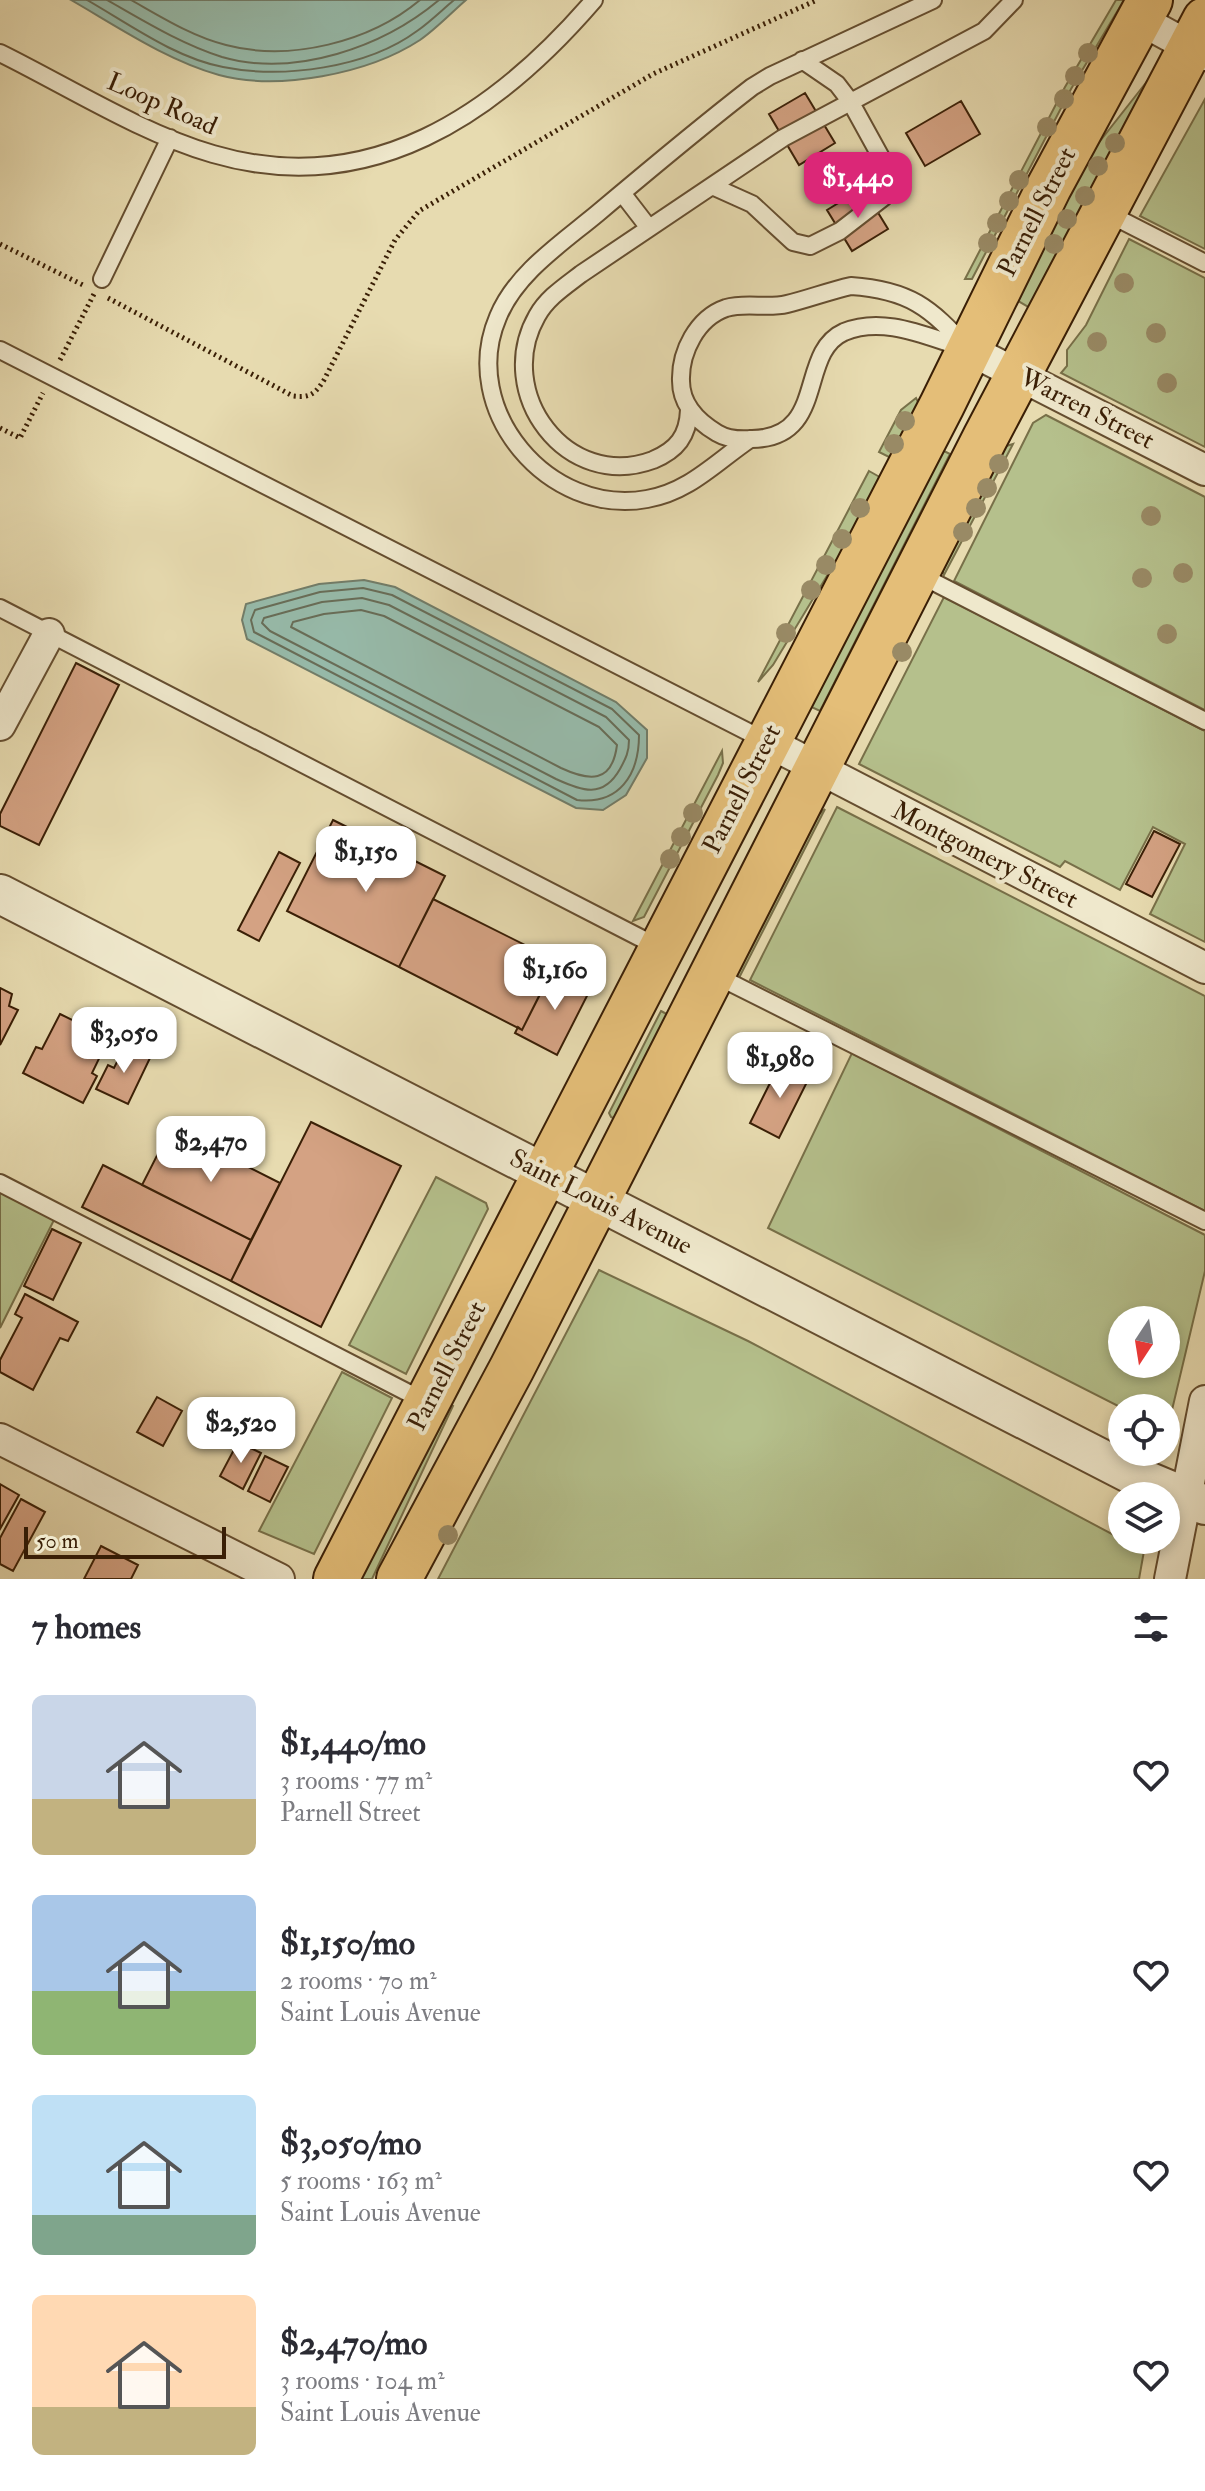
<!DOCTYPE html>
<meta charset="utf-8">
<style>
:root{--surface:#fff;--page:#f7f7f7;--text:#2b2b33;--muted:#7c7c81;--accent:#db2777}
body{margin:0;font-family:"IM FELL Double Pica",serif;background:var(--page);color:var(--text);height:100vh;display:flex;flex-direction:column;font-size:30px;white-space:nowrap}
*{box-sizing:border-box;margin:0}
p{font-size:26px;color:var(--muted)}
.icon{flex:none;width:44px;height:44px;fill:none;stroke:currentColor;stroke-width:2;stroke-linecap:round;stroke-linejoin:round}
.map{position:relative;height:1579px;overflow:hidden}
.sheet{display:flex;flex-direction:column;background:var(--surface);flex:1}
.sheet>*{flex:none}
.needle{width:52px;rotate:192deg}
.buttons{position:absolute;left:1108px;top:1306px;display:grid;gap:16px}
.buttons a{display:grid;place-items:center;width:72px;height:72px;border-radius:50%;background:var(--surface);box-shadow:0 4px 12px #0003;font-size:40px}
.scale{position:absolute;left:24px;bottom:20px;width:202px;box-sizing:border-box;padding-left:8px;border:4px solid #3a1f06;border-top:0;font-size:22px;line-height:28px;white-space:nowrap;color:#3a1f06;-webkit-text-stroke:6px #efe8cc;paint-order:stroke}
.price{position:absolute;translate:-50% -68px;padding:0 18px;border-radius:16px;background:#fff;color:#222;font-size:26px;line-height:52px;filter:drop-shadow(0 2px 4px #0008)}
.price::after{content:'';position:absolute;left:50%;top:48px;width:24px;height:18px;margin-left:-12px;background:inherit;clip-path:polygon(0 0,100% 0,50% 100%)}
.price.selected{background:var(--accent);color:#fff}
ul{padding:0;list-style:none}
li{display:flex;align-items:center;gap:24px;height:200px;padding:0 32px}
li span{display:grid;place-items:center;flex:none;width:224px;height:160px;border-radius:12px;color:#555}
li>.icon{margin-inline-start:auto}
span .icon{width:96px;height:96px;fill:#fffc;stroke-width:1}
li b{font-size:34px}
h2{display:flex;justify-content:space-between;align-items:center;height:96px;padding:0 32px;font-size:34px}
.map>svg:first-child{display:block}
.green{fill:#b5c08c;stroke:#787049;stroke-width:2;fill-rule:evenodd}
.water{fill:#97bbab;stroke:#727d69;stroke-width:2}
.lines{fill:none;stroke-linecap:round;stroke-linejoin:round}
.shore{stroke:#686d58;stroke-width:2}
.building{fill:#d4a283;stroke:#3a1f06;stroke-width:2}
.service-casing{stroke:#654e30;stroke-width:20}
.minor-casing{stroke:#654e30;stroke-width:34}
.tertiary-casing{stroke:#654e30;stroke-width:42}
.primary-casing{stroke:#3a1f06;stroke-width:48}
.path{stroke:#3a1f06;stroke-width:5;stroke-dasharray:2 4;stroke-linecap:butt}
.service{stroke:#efe8cc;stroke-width:16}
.minor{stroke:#efe8cc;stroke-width:30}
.tertiary{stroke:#efe8cc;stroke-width:38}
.primary{stroke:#e4be78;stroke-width:44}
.tree{fill:#998a65}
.labels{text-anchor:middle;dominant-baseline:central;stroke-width:8;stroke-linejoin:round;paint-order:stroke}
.street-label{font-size:26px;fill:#3a1f06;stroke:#efe8cc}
</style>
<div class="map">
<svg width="1205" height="1579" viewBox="0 0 1205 1579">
<rect width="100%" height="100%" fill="#e7dbb0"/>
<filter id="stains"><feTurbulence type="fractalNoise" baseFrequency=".0025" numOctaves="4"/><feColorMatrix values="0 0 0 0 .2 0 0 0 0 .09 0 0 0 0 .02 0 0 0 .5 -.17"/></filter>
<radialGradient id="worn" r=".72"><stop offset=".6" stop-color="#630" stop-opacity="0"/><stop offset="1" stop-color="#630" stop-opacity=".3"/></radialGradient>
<path class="green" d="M1116 0H1124L1071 89 972 279H965L1065 87Z
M1152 75 1032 309 1013 298 1097 145Z
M1205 99V249L1140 216Z
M1129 239 1205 278V447L1061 373 1067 366V350L1086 325Z
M916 398 921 408 895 460 879 452 901 410Z
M1046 415 1205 497V710L954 581 1033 423Z
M1013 444 944 575 942 569 1003 447Z
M936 447 950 454 820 711 805 704Z
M869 471 885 480 773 665 758 682Z
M944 597 1205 731V942L1150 914 1185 844 1153 827 1120 890 1065 861 1060 867 859 764Z
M722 751 723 763 718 775 644 917 633 921Z
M837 807 1205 996V1211L750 980Z
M825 809 739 978 735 973 817 816Z
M661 1011 672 1017 615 1119 611 1117 609 1113Z
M852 1053 1205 1235V1271L1167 1431 1166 1408H1122L768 1228ZM1166 1320V1364H1122V1320Z
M436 1177 486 1203 488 1209 406 1374 349 1345Z
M0 1190 55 1218 0 1328Z
M599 1270 748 1341 1144 1551 1139 1579H438Z
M342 1372 392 1398 314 1554 259 1531Z
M445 1401 453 1406 372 1579H353Z"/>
<path class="water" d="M71 0H466C451 13 436 29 420 40 368 74 278 91 219 75 166 60 118 27 71 0Z
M364 580 395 587 616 702 647 730V758L626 795 603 810 576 808 247 639 242 620 246 604 319 584Z"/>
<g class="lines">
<path class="shore" d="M87 0C129 24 175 58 223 67 283 79 367 68 417 31 430 22 442 10 454 0
M107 0C144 21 181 44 222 57 295 78 383 47 439 0
M131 0C161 17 193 37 226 45 290 62 370 42 420 0
M363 588 392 595 612 709 639 735C639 775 619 805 577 800L254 632 251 620 255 610 320 592Z
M362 598 389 605 606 717 629 740C629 752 626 758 620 769 603 799 582 791 556 779L270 631 262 623 264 618 322 602Z
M361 610 384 616 599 727 617 745C612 784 589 781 561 768L291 627 293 622 324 614Z"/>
</g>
<path class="building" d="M805 93 835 143 799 165 769 114Z
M961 101 980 134 925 166 906 133Z
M863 188 888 229 852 251 827 210Z
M76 663 119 685 39 845 0 826V814Z
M333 820 445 876 399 967 287 911Z
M1154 831 1180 844 1152 897 1126 884Z
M279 852 300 863 259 941 238 930Z
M433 899 557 961 522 1030 399 967Z
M553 968 591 988 557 1055 515 1033 518 1027 522 1030Z
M0 988 12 994 9 1006 18 1010 0 1045Z
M60 1014 109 1038 92 1073 97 1076 83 1103 23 1073 36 1047 42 1049Z
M125 1046 150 1058 128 1104 96 1089 108 1065 114 1068Z
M780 1063 809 1078 779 1138 750 1123Z
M311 1122 401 1166 321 1327 231 1281Z
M171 1128 280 1183 251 1240 142 1185Z
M103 1165 251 1240 231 1281 82 1207Z
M52 1229 81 1243 53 1300 24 1286Z
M25 1294 78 1322 68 1341 60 1338 33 1390 0 1372V1360L22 1318 15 1314Z
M157 1397 182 1411 163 1446 137 1432Z
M238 1442 261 1453 243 1489 220 1476Z
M265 1456 288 1467 270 1502 248 1491Z
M0 1484 19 1495 0 1529Z
M21 1499 45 1512 13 1571 0 1564V1538Z
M101 1546 138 1565 131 1579H84Z"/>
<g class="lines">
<g class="service-casing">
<path id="service" d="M0 53C67 86 141 133 213 154 370 200 495 115 594 0
M712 186 752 204 793 242 810 246 840 231 884 197 889 186 888 170 850 101 837 84 802 60
M622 193 649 228
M1107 213 1205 263
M102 279 170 138
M851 286C909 290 930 307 968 349 929 338 885 315 844 332 797 353 828 438 752 439 740 440 727 439 717 433 697 421 681 404 681 381 680 352 697 318 726 308 746 302 767 309 787 304 808 299 829 291 851 286Z
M0 350 766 741
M689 410C688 436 677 450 653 460 567 492 493 393 537 316 547 298 564 287 581 274L783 138 984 31 1014 0
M750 439C716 462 689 492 647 499 549 517 458 410 498 317 516 273 562 243 598 213 649 170 699 128 752 87L770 76 933 0
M918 574 1205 721
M0 608 660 948
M713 974 1205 1221
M0 1183 426 1402"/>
</g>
<g class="minor-casing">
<path id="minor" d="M1139 19 1205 55
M968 349 1205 470
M0 725 49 634
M766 741 1205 968
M0 1439 279 1579
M1170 1579 1205 1401"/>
</g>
<g class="tertiary-casing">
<path id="tertiary" d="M0 894 1133 1475 1205 1505"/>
</g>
<g class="primary-casing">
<path id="primary" d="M336 1579 942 405 1049 187 1150 0
M399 1579 512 1368 985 438 1205 20"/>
</g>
<path class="path" d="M0 244 85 286
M108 298 293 396C310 398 315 394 324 380L395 240 419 211 653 74 817 0
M60 360 94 294
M0 428 20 438 43 393"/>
<use href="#service" class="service"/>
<use href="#minor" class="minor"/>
<use href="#tertiary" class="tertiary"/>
<use href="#primary" class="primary"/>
</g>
<g class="tree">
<circle cx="1088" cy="53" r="10"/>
<circle cx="1075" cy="76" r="10"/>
<circle cx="1064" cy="99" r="10"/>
<circle cx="1047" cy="127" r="10"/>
<circle cx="1115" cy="143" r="10"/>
<circle cx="1098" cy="166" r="10"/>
<circle cx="1019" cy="180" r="10"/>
<circle cx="1085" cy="196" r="10"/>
<circle cx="1009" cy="201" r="10"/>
<circle cx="1067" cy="219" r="10"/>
<circle cx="997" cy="223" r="10"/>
<circle cx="988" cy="243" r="10"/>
<circle cx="1054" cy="244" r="10"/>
<circle cx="1124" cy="283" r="10"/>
<circle cx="1156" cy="333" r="10"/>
<circle cx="1097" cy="342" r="10"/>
<circle cx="1167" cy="383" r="10"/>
<circle cx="905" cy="421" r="10"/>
<circle cx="894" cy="444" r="10"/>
<circle cx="999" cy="464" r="10"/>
<circle cx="987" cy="488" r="10"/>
<circle cx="860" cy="508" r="10"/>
<circle cx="976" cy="508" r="10"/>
<circle cx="1151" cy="516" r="10"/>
<circle cx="963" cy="532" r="10"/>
<circle cx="842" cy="539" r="10"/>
<circle cx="826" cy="565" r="10"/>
<circle cx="1183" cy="573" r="10"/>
<circle cx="1142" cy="578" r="10"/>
<circle cx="811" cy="590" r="10"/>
<circle cx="786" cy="633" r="10"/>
<circle cx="1167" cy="634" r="10"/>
<circle cx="902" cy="652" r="10"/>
<circle cx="693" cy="813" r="10"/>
<circle cx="681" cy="837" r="10"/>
<circle cx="670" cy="859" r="10"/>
<circle cx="448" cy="1535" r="10"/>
</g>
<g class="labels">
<g class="street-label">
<text transform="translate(162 104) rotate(24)">Loop Road</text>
<text transform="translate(1037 212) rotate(-63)">Parnell Street</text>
<text transform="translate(1087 409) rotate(27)">Warren Street</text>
<text transform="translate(742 789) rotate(-63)">Parnell Street</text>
<text transform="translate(985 855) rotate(27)">Montgomery Street</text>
<text transform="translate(601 1202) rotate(27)">Saint Louis Avenue</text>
<text transform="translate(447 1366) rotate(-63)">Parnell Street</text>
</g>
</g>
<rect width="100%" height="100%" filter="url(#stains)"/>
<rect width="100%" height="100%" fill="url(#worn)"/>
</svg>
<div class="buttons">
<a><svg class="needle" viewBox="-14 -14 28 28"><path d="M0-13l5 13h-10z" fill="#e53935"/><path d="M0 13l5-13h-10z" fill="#7c7c81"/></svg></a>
<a><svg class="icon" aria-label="locate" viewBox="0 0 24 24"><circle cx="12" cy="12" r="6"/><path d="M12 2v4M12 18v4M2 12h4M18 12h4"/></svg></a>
<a><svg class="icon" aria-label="layers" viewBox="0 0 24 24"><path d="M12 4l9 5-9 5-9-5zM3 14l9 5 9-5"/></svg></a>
</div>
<div class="scale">50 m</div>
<b class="price selected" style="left:858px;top:220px">$1,440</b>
<b class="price" style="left:366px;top:894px">$1,150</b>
<b class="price" style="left:555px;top:1012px">$1,160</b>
<b class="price" style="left:124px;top:1075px">$3,050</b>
<b class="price" style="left:780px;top:1100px">$1,980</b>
<b class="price" style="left:211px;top:1184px">$2,470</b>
<b class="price" style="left:241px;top:1465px">$2,520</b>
</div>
<section class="sheet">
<h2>7 homes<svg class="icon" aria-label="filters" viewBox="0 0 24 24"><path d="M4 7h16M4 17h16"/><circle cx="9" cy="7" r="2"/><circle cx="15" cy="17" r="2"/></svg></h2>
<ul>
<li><span style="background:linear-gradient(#c9d6e8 65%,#c2b280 0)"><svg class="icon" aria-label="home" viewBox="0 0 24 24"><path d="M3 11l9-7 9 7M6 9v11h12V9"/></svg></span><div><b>$1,440/mo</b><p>3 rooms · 77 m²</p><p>Parnell Street</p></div><svg class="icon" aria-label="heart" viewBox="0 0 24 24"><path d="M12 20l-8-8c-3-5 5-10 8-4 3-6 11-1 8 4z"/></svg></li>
<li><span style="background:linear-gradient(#a9c7e8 60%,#8fb573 0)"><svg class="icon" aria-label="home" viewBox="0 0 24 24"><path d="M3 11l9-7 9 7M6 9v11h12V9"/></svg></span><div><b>$1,150/mo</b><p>2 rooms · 70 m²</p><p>Saint Louis Avenue</p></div><svg class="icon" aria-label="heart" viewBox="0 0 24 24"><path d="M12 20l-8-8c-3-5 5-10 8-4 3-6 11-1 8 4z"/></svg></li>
<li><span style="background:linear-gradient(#bfe0f5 75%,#7fa58c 0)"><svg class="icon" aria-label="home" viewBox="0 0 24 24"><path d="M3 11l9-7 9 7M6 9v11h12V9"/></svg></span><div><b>$3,050/mo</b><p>5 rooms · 163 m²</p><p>Saint Louis Avenue</p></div><svg class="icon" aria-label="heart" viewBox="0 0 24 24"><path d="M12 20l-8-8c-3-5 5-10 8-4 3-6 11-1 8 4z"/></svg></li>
<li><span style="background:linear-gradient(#ffd9b3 70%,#c2b280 0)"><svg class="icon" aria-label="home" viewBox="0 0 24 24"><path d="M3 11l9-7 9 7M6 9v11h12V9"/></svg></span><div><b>$2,470/mo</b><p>3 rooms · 104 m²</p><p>Saint Louis Avenue</p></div><svg class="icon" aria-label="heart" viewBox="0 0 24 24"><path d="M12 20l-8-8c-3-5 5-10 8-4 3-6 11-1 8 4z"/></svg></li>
</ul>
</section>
